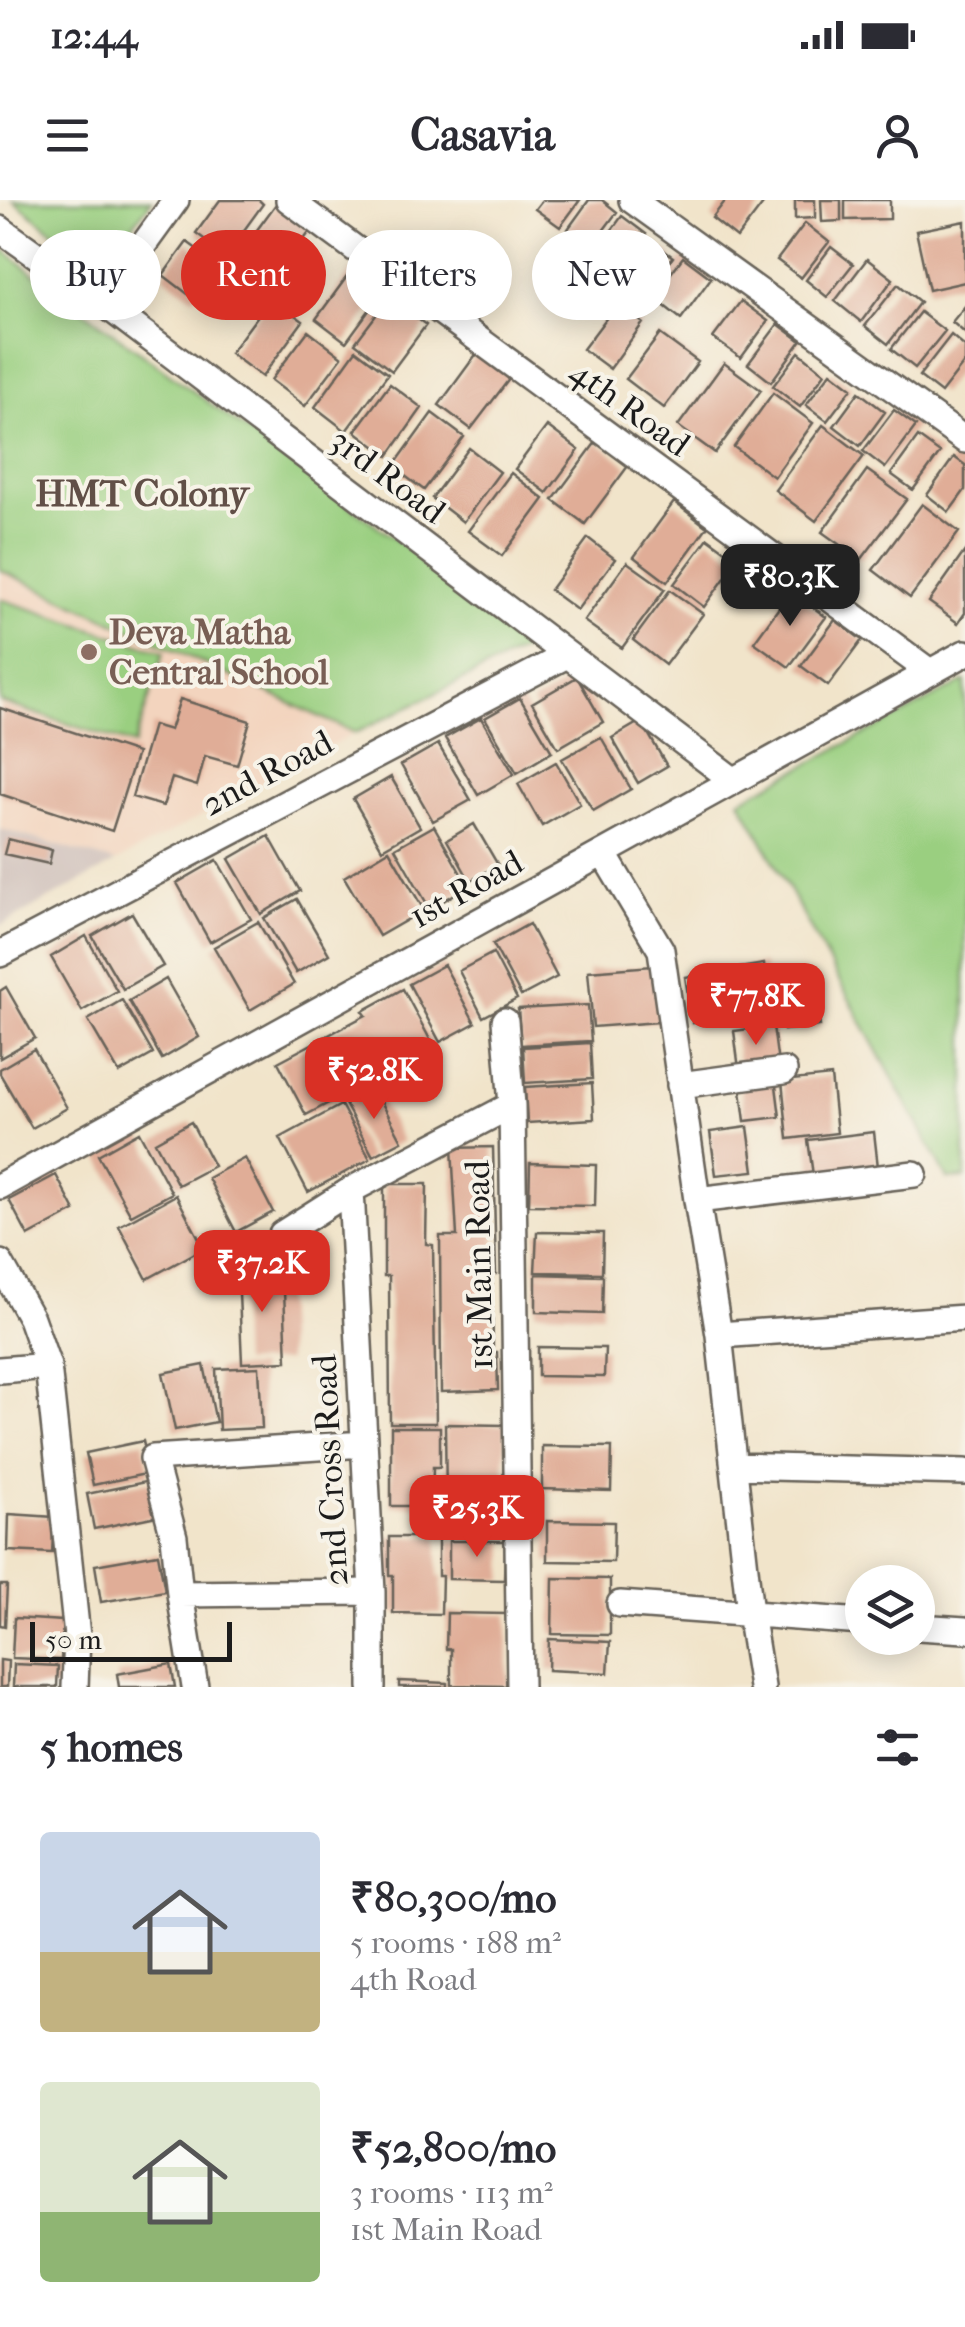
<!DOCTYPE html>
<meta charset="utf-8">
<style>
:root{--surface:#fff;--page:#f7f7f7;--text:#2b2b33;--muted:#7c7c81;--accent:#d93025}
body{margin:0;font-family:"IM FELL French Canon",serif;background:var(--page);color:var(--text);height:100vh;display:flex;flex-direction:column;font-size:38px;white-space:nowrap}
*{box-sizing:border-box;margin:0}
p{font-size:32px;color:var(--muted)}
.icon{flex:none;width:55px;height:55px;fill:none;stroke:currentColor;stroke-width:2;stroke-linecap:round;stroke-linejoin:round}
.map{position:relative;height:1487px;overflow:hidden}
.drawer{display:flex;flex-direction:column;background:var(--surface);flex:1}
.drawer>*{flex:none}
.hud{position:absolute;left:30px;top:30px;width:905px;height:90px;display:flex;gap:20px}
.controls{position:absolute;left:845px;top:1365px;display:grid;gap:20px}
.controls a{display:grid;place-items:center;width:90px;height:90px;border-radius:50%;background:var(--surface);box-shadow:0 5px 25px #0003;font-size:50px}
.scale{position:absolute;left:30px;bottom:25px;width:202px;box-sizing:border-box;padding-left:10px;border:5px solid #1c1c1c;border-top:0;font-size:28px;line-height:35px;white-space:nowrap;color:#1c1c1c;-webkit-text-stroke:8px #f7f3e8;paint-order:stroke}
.price{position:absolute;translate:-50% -85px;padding:0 22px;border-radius:20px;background:var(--accent);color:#fff;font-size:32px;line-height:65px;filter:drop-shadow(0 2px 5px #0008)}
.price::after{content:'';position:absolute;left:50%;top:60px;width:30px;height:22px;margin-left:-15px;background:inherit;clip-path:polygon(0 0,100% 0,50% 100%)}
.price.active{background:#222;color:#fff}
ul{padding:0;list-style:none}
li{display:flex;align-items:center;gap:30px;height:250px;padding:0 40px}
li span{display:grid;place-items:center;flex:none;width:280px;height:200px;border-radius:10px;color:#555}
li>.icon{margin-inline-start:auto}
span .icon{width:120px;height:120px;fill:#fffc;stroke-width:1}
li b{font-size:42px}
h2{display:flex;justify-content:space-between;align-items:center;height:120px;padding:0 40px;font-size:42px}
.chip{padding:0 35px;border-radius:45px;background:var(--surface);box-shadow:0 5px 25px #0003;font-size:35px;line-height:90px}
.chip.active{background:var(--accent);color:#fff}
.status{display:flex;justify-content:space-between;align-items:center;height:70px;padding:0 50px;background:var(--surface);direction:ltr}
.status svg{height:28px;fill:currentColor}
header{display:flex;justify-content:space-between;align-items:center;height:130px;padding:0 40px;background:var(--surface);font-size:45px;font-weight:700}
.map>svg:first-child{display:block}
.built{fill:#f3d4be}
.industrial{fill:#cfc0ba}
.green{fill:#9acf80;stroke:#5b764e;stroke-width:2.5}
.building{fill:#e0ad97}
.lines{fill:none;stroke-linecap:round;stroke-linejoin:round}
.minor-casing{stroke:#676259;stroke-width:30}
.minor{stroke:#fff;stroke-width:25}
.education-dot{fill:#8d6e63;stroke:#f7f3e8;stroke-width:4}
.labels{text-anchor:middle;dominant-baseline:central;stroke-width:8;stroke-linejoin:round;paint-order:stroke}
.street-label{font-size:35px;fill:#1c1c1c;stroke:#f7f3e8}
.education-label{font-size:35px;font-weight:bold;fill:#785e54;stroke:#f7f3e8;text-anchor:start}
.neighbourhood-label{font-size:38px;font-weight:bold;fill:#614f47;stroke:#f7f3e8}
</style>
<div class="status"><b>12:44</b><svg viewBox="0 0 49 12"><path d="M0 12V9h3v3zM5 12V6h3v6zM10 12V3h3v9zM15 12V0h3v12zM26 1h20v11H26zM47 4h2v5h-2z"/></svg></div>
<header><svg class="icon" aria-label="menu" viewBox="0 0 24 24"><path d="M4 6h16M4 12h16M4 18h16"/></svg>Casavia<svg class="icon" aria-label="person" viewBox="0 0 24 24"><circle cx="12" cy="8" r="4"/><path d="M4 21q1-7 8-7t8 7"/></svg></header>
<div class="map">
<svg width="965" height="1487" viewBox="0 0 965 1487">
<rect width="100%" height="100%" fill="#f7f3e8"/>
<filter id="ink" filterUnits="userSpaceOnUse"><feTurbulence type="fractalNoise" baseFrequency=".01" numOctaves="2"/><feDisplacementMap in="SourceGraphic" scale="20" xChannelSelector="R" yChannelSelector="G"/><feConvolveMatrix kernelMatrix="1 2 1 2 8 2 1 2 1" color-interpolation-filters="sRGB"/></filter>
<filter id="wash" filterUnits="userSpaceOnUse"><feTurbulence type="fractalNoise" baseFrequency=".0048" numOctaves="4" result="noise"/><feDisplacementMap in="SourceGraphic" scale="40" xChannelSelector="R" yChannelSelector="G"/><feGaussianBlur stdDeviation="2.25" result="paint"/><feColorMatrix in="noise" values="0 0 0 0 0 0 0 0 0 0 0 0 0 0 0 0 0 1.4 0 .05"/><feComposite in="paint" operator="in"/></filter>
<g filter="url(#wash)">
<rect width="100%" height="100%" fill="#f1e4ca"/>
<path class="built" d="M0 370 355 533 116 662 0 629Z"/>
<path class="industrial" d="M0 629 116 662 0 726Z"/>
<path class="green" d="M13 0H152L100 69Z
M0 47 55 90 537 443 355 533 0 370Z
M0 399 164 452 134 545 0 502Z
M965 481V978L948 979 740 600Z"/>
<g id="blocks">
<path class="building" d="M220 0H259L263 4 226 55 196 33Z
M542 0H580L560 27 535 9Z
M589 0H602L617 12 591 47 568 29Z
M726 0H766L737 38 712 18Z
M795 0H815V18L795 19Z
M821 0H841V21L822 22Z
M845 0H890V19L845 20Z
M276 4 311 30 269 87 234 61Z
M622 16 646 34 619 69 596 52Z
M965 21V82L929 90 916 31Z
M805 23 829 42 801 78 777 60Z
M650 40 673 57 649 90 626 73Z
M187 42 218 64 193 98 163 75Z
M831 47 853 64 827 97 806 80Z
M683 57 711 78 681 119 653 97Z
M867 59 893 79 861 122 835 101Z
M351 71 381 94 346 142 316 119Z
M898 84 920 102 888 144 865 126Z
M271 98 303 121 262 177 230 153Z
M389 98 426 125 392 171 355 143Z
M741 101 768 121 741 158 713 138Z
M617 104 643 123 610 169 583 149Z
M965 106V133L952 122Z
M920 112 945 131 915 168 891 149Z
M778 124 801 141 771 182 748 164Z
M308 131 342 157 305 206 271 180Z
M660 134 698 162 664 208 626 179Z
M951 135 965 147V162L941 193 919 176Z
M480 149 513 174 471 229 439 205Z
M356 150 388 174 346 231 315 207Z
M799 152 825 173 800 207 773 186Z
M724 163 761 190 715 253 678 226Z
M831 172 852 188 827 221 806 205Z
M390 184 422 208 388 256 355 231Z
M859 192 885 212 860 246 834 226Z
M773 193 813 223 774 277 734 247Z
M894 210 916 226 885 268 863 251Z
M432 213 464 237 424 290 393 267Z
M823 225 864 256 816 321 775 290Z
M547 226 579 250 547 293 515 269Z
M918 237 940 253 913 290 891 274Z
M596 242 628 266 585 324 553 300Z
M469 248 500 272 463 322 432 298Z
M954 257 965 265V290L949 312 927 295Z
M867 270 907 299 861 360 822 332Z
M511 273 544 299 502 356 468 331Z
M674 302 707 327 667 382 634 357Z
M922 304 959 332 910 398 873 370Z
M588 338 615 359 577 410 550 390Z
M708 338 738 360 704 407 674 384Z
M965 351V413L958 423 929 402Z
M627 362 665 389 622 448 584 421Z
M670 390 703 414 665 465 633 440Z
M791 391 826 417 789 467 754 442Z
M835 420 862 440 828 486 801 466Z
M577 477 603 522 558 548 532 503Z
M520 498 552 552 517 573 485 518Z
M180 499 250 521 237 565 205 556 197 586 172 578 163 606 132 597 153 525 170 530Z
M0 508 137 553 112 631 0 594Z
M481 518 514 574 478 595 445 538Z
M641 521 667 566 638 583 612 538Z
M601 537 631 589 593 611 562 559Z
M438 544 471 600 433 621 401 565Z
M556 562 580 604 542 626 518 584Z
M391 577 420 627 382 649 353 599Z
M474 624 498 665 470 681 447 640Z
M434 626 468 686 430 709 395 648Z
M269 636 300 691 261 714 229 659Z
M8 639 52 650 49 664 4 654Z
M389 650 424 710 379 736 344 677Z
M217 660 251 719 210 742 177 683Z
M297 699 329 754 296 773 264 718Z
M132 713 163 766 123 789 92 736Z
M258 722 294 784 250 810 214 747Z
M529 724 557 777 521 796 493 744Z
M86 736 117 791 82 811 51 757Z
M493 753 517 799 483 817 459 771Z
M764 764 771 809 693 823 685 777Z
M444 765 475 823 440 842 409 784Z
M653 766 658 822 593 827 588 771Z
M166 779 199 837 162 859 129 801Z
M6 787 35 838 0 858V791Z
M403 789 434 847 306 915 278 862 366 815 363 811Z
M816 795 820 826 784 830 780 800Z
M122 800 153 854 119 873 88 820Z
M588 805 591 841 521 845 518 809Z
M773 826 778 864 739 869 734 831Z
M590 843 592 879 525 883 523 847Z
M34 849 67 908 32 928 0 874V869Z
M831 876 837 933 788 939 782 881Z
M775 878 780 917 745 921 740 883Z
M592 883 594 919 527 923 525 887Z
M374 888 402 941 373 956 345 904Z
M341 905 370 959 308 992 280 938Z
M191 922 214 966 178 985 155 942Z
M748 927 754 971 716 975 710 932Z
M139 932 172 993 131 1015 98 955Z
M874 932 878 967 813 975 808 940Z
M493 947 496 1074H492L493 1152H497L498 1190 441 1192 440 1036H457L452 948Z
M245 958 273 1012 236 1032 208 978Z
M530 963 596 965 595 1006 529 1005Z
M56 975 75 1011 28 1036 9 1000Z
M384 984H427L426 1044 433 1045 436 1223H390L389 1076H384Z
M176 995 204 1048 147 1079 119 1026Z
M537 1032 603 1033 602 1073 535 1072Z
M283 1068 287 1161 242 1163 238 1070Z
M536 1074 603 1076 602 1114 536 1112Z
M538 1147 605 1148 604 1177 538 1176Z
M204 1165 216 1222 175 1230 163 1173Z
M259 1167 262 1228 219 1230 216 1169Z
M445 1224 505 1225 504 1302 446 1301Z
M391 1227H440V1267H433L432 1306H391Z
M143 1241 150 1273 93 1285 86 1253Z
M542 1246 612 1247 611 1291 542 1289Z
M150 1281 157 1316 94 1329 87 1294Z
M9 1314 54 1317 52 1353 8 1351Z
M547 1321 614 1322 613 1362 547 1361Z
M389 1337H438V1376H442L441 1414 393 1413V1375H389Z
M449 1341H505L504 1380 449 1379Z
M158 1354 165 1391 101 1402 95 1365Z
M553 1378 610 1379V1435L552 1434Z
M0 1385H7L5 1426 0 1425Z
M447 1413 508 1414V1486L451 1485V1449H446Z
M14 1418 63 1421 61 1460 12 1458Z
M549 1439 610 1442 608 1473 548 1470Z
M0 1460 8 1461 7 1487H0Z
M14 1464 58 1466 57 1487H13Z
M171 1464 175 1487H119L117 1474Z
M399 1481 447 1483V1487H399Z"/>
</g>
</g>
<g filter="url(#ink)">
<use href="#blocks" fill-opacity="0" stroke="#676259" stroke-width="2.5"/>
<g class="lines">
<g class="minor-casing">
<path id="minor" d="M289 0 930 472
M632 0 965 240
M0 29 102 102 733 580
M102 102 176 0
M603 653 661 750 697 1000 719 1135 750 1413 762 1487
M0 754 567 455
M505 821 512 905
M680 885 784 871
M0 986 965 453
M351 990 372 1392V1487
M697 1000 914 974
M282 1034 351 990 512 905 520 1487
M0 1063 31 1118 48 1166 77 1436 75 1487
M719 1135 965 1118
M0 1170 48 1166
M734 1266 965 1272
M180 1394 372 1392
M620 1404 862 1422
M918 1427 965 1430
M195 1487 180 1394 174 1337 153 1258 364 1244"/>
</g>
<use href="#minor" class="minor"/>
</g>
</g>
<circle class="education-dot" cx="89" cy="452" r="10"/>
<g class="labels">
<g class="street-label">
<text transform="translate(630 208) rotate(36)">4th Road</text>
<text transform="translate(388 276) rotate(37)">3rd Road</text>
<text transform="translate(267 573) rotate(-28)">2nd Road</text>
<text transform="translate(466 689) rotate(-29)">1st Road</text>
<text transform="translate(479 1065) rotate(-91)">1st Main Road</text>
<text transform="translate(330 1270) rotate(-93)">2nd Cross Road</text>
</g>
<g class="education-label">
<text x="109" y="432">Deva Matha<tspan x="109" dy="40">Central School</tspan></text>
</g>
<g class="neighbourhood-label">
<text x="142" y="293">HMT Colony</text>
</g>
</g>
</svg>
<div class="controls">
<a><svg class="icon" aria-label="layers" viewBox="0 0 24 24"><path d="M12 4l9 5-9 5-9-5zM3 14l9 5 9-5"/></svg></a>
</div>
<div class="scale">50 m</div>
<b class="price active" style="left:790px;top:429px">₹80.3K</b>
<b class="price" style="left:756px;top:848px">₹77.8K</b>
<b class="price" style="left:374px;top:922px">₹52.8K</b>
<b class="price" style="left:262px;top:1115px">₹37.2K</b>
<b class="price" style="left:477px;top:1360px">₹25.3K</b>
<div class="hud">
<a class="chip">Buy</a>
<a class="chip active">Rent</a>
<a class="chip">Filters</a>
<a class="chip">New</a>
</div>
</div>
<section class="drawer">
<h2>5 homes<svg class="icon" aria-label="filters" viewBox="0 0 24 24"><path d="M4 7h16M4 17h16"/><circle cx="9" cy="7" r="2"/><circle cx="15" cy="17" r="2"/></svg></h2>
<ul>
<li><span style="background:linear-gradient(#c9d6e8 60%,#c2b280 0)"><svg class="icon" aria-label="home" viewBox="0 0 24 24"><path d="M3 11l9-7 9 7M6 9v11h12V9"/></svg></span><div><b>₹80,300/mo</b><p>5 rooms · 188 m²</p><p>4th Road</p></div></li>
<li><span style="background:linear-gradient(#dfe7d0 65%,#8fb573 0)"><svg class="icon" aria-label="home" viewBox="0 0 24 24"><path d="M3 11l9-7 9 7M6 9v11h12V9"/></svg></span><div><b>₹52,800/mo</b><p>3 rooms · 113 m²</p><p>1st Main Road</p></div></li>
</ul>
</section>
